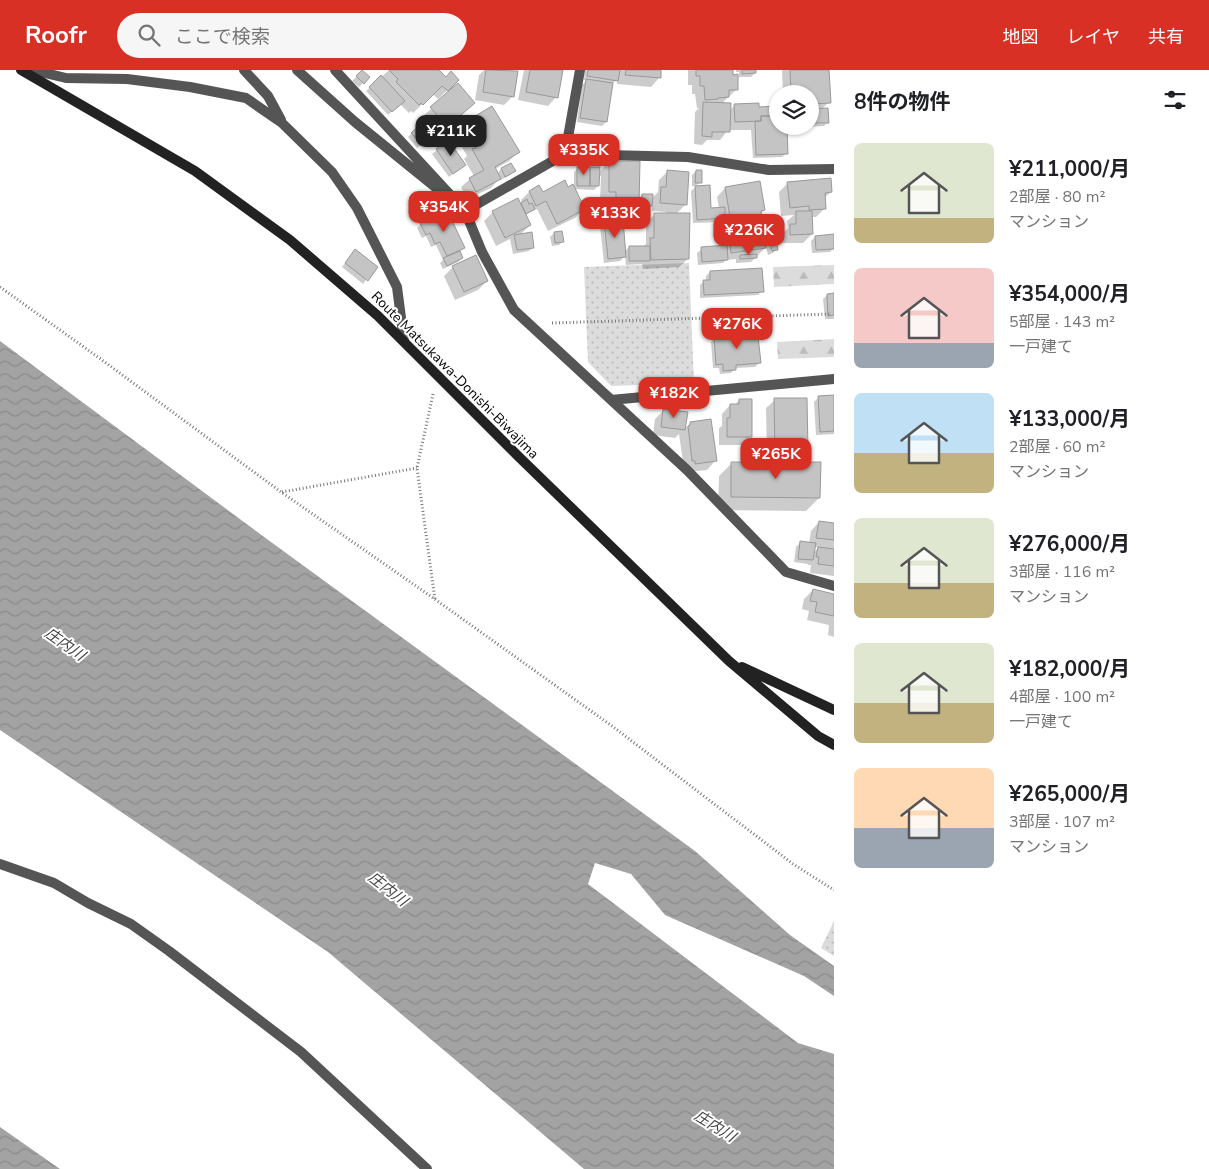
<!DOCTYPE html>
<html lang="ja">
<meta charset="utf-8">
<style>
:root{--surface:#fff;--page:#f6f6f6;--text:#202124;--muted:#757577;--accent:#d93025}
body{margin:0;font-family:"Nunito Sans","Noto Sans JP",sans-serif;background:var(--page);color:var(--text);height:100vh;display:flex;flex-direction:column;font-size:19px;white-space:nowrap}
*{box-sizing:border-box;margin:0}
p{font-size:16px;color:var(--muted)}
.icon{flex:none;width:28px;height:28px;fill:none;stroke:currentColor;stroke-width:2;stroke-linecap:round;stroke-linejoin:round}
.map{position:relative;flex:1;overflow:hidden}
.drawer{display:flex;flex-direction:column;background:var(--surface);width:375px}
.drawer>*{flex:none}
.controls{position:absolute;left:769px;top:15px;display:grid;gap:10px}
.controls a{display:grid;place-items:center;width:50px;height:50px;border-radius:50%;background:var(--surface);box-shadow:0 1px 4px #0004;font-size:25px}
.price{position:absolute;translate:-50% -42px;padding:0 11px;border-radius:10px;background:var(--accent);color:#fff;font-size:16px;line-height:32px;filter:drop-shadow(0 1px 2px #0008)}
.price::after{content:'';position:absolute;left:50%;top:30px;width:15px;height:11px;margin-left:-8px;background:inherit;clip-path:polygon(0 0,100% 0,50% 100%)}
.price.on{background:#222;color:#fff}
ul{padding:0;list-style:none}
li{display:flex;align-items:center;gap:15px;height:125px;padding:0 20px}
li span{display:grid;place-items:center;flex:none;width:140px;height:100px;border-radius:8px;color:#555}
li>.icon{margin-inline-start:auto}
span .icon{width:60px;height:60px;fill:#fffc;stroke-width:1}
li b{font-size:21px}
h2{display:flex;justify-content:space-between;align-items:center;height:60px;padding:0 20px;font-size:21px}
header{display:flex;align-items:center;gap:30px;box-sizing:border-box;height:70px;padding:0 25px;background:var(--accent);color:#fff}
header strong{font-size:24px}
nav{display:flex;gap:28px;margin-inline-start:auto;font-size:18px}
.search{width:350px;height:45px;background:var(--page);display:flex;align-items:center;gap:12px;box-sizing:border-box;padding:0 18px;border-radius:28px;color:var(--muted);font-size:19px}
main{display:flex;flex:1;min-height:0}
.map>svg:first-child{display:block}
.forest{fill:url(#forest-firs)}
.park{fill:url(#park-dots)}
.water{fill:url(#water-waves)}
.shadow{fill:#0003;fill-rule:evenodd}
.building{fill:#c4c4c4;stroke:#999}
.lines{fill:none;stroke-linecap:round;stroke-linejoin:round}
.path{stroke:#777;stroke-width:3;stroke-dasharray:1 2.5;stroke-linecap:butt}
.street{stroke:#555;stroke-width:10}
.secondary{stroke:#222;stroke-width:10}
.labels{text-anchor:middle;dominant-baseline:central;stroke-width:4;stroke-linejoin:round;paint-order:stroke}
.street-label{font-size:14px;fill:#000;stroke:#fff}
.water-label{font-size:15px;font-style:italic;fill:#444;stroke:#fff}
</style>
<header>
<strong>Roofr</strong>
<div class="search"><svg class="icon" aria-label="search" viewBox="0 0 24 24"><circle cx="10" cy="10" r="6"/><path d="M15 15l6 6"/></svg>ここで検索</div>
<nav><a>地図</a><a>レイヤ</a><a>共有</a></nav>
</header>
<main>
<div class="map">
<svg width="834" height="1099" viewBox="0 0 834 1099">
<defs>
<pattern id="forest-firs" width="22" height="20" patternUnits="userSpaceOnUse" patternTransform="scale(1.25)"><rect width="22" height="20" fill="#dcdcdc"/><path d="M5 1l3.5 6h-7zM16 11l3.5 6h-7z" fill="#bbb"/></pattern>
<pattern id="park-dots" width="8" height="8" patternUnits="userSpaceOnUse" patternTransform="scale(1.25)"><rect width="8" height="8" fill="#dcdcdc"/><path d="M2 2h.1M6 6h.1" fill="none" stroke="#bbb" stroke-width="1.8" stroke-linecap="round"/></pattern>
<pattern id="water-waves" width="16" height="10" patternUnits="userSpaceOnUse" patternTransform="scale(1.25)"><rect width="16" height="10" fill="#a3a3a3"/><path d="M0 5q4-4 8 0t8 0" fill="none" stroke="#8b8b8b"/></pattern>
</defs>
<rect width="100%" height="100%" fill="#fff"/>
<path class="forest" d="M834 195V214L774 217 773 197Z
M834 269V287L778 289 777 272Z"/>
<path class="park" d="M689 193 694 313 611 316 588 292 584 197Z
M834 851V886L821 878Z"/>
<path class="water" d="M0 271 260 464 695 781 790 865 834 896V926L804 906 665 845 631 804 595 793 588 814 798 973 834 984V1099H584L328 882 0 660Z
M0 1057 60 1099H0Z"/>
<path class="shadow" d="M389 0H438L446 8 458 10 438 29 433 24 413 43 411 41 409 43 400 34 388 45 366 21Z
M484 0H507L517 2 513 26 504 35 475 30 479 5Z
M524 0H562L556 27 548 36 518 30Z
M585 0H660L659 8 651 17 617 14V10L612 14 606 52 602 56 577 52 582 15 587 10H584Z
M688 0H732V6H739V2H736V0H755V3L751 7H737V19L721 34 729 41 735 35 758 38 774 47 787 83 782 87 753 88 751 60H728L720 70H707L702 75 694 74 695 42 699 38H697L695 24H692V15H688Z
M782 0H828L829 32 822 39 828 52 824 56 809 57 810 56V24H783Z
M362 1 369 7 359 17 352 11Z
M458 15 474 33 438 65 422 47Z
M462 55 518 82 509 91 495 99 497 104 501 99 510 94 514 101 510 105 501 110 500 108 491 118 467 129 461 117 470 109 474 106 464 89 467 86 454 63Z
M412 63 429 68 417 78 408 67Z
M448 72 465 95 449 107 432 84Z
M609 92 638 129 642 125 652 128 658 122 659 110 668 101 686 134 676 144 688 189 679 197 643 199 642 194 626 195 625 186 620 191 604 193 600 156 604 152 624 182 629 177H643L646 174V153L655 144H666V142L652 141V135L647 140 638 139V134L629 143H624V141L608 140V131H600L601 106H598V116L594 120 574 119 584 139 575 148 548 161 537 139 525 145 530 155 519 166 533 177 529 181 513 184 510 169 496 176 484 151 493 142 517 130 520 135 522 133 521 130 529 122 538 117 542 123 568 118 574 115V102L578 98 598 103Z
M696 101 700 112 696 116H692V105Z
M788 113 831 122 824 128 825 138 816 147H811L812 164 803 173H782V164L788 158 787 151 794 145 781 146 779 122Z
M696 117 710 139 719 138 717 127 725 118 764 140 761 143 764 170 769 166 777 179 773 183 768 185 766 177 751 192 736 193V189L726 190 723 193 698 195 697 183 702 179 721 177V174L724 171 721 152 693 153 691 121Z
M421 154 463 178 459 182 462 188 458 192 443 199 440 193 443 190 436 175 431 177 426 166 422 168 417 158Z
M554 163 563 171 559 175 552 176 550 167Z
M815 167 834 178 830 182 812 183 811 171Z
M352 184 376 197 363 214 342 197Z
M453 197 487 211 478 220 455 230 444 206Z
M710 202 762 221 758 225 700 228V215L704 211H706V206Z
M827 225H834V249H825L823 229Z
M730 262 741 268 759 293 755 297 735 298 731 303 720 304 719 298H713L711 272 715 268 726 267V266Z
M834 326V364L816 365 814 332 818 328Z
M739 330 751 366 742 375H719V358L722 356V344L730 335 734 336Z
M775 330 806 381 798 389 767 390 766 338Z
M664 340 684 359 691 353 715 391 707 400 687 402 684 399 679 364 675 368 653 365 655 349Z
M732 393 819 428 806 441 718 440 719 406Z
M819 452 834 454V506L810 503 811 495H808V494L794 492 796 477 800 473 809 474 811 461ZM814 477H819L813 483Z
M813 520 834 525V567L828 565 829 555 807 550 809 541 802 539 804 529Z"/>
<path class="building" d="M362 0 370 7 364 14 356 6Z
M389 0H439L446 7 451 1 459 10 448 21 442 16 423 35 421 33 419 35 396 12 398 9Z
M486 0 518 1 514 27 483 22Z
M530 0H563L558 28 526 22Z
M588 0H620L618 11 587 6Z
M626 0H661V8L625 5Z
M696 0H733V5L738 4V20H729V27L718 28V29L705 30 704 16H700V6H696Z
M742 0H756V3L742 4Z
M790 0H829L831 33 810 34V24H791Z
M381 5 405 31 392 42 369 17Z
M586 9 613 13 607 52 580 48Z
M458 13 475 33 447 57 430 37Z
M703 32 731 33 730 62H712V67L702 66Z
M759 33V37L775 36V46H761V51L735 52 734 34Z
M492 36 520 82 495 97 501 109 476 122 469 108 484 100 472 79 476 78 462 54Z
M828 38 829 53H812V39Z
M761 46H778V56H787L788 84 756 85 755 51H761Z
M424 51 435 64 422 75 411 63Z
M448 70 466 95 453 104 436 79Z
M609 91H640L639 135 633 134V132H616V122H609Z
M511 93 516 101 505 107 501 98Z
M577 97H590V116H577Z
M590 97H600L599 116H590Z
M667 100 689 102 687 135 660 133 661 117H666Z
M696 100H702V113H695Z
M831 108 832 122 825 123 826 139 809 140V136L790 138 787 112Z
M565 110 568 117 573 114 585 139 557 154 546 131 536 136 529 121 539 115 543 122Z
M760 111 765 140 761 141 766 178 731 183 729 164 733 165 725 117Z
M710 115 711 138 725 137V148L697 150 695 116Z
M642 124H653L652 136H641Z
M518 128 531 155 505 168 492 141Z
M527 129 529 134 532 133 535 139 526 144 521 133Z
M447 140 465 178 447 186 440 172 435 174 430 163 426 165 420 153Z
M796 141H812L813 164 790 165V154H796Z
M654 143H690L689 189 651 190 650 168H654Z
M623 149 626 187 608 189 604 150Z
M562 161 564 172 555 173 554 162Z
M532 162 534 178 517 180 514 165Z
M775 163 778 180 772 181 768 165Z
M834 164V179L816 180 815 166Z
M727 175 728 190 702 192 701 177Z
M629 176H650V191H629Z
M355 179 378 197 368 211 345 193Z
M460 181 463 188 447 196 443 188Z
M757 184V188L740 189V185Z
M476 185 488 211 464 222 452 196Z
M762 198 764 222 704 225 703 210H710V201Z
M834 223V245L828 246 827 224Z
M742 259V267L758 266 761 293 736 295V300L723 301V294L716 295 714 267 729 266V260Z
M834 325V361L820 362 818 326Z
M774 328H807L808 381 775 382Z
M739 329H752V367H727V348H730V334H739Z
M663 339 688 342 685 360 661 357Z
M711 349 717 391 695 394V391H692L688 356 690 355V352Z
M731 392H821L820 428 731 427Z
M819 451 834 453V470L816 468Z
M800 471 816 473 813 490 798 489Z
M818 477 834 479V496L818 494 819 487H816Z
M813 519 834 524V546L815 542 817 532 810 531Z"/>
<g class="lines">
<path class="path" d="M0 217 102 290 281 422 436 530 612 656 793 794 834 820
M552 253 831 244
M433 324 417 398 435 530
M282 422 417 398"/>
<path class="street" d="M32 0 66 8 127 9 190 17 246 28 282 53 332 102 357 138 397 217 404 271
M244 0 268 26 281 50
M297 0 355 52 439 120
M335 0 465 141 482 182 514 240 687 400 786 502 834 516
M565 84 688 87 769 100 834 99
M460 137 465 141 565 84 580 0
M611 330 834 309
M0 794 54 813 88 833 131 854 169 881 301 982 427 1099"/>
<path class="secondary" d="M21 0 195 101 290 170 378 246 519 387 729 591 818 666 834 675
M742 597 834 640"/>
</g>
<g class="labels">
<g class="street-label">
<text transform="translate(455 305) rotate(45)">Route Matsukawa-Donishi-Biwajima</text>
</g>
<g class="water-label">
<text transform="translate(65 574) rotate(35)">庄内川</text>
<text transform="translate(388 819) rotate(38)">庄内川</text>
<text transform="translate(715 1056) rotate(32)">庄内川</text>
</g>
</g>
</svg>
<div class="controls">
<a><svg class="icon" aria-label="layers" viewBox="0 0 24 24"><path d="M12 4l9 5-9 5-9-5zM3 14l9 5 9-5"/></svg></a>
</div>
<b class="price on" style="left:451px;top:87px">¥211K</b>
<b class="price" style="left:584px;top:106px">¥335K</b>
<b class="price" style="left:444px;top:163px">¥354K</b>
<b class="price" style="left:615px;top:169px">¥133K</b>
<b class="price" style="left:749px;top:186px">¥226K</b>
<b class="price" style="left:737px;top:280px">¥276K</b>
<b class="price" style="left:674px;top:349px">¥182K</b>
<b class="price" style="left:776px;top:410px">¥265K</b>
</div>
<section class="drawer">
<h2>8件の物件<svg class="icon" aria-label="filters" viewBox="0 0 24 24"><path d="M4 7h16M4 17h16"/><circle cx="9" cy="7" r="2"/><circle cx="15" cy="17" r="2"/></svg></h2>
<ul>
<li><span style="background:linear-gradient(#dfe7d0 75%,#c2b280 0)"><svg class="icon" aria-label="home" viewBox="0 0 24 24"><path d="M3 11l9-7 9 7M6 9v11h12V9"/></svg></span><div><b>¥211,000/月</b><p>2部屋 · 80 m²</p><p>マンション</p></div></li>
<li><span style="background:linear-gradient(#f6c9c9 75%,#9aa5b1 0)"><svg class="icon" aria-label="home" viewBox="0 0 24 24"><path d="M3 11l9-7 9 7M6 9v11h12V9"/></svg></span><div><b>¥354,000/月</b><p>5部屋 · 143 m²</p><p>一戸建て</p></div></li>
<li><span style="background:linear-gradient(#bfe0f5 60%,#c2b280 0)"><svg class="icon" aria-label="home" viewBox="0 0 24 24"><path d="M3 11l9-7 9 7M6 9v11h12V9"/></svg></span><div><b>¥133,000/月</b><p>2部屋 · 60 m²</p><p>マンション</p></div></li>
<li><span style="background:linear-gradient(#dfe7d0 65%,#c2b280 0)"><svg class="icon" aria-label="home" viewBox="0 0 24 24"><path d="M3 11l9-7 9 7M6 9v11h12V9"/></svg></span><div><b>¥276,000/月</b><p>3部屋 · 116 m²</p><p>マンション</p></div></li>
<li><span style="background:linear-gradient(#dfe7d0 60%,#c2b280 0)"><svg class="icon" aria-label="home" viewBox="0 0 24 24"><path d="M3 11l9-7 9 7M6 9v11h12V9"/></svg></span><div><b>¥182,000/月</b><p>4部屋 · 100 m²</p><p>一戸建て</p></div></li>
<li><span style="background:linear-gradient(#ffd9b3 60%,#9aa5b1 0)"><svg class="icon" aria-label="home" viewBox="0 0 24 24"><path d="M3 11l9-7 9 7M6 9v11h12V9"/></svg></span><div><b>¥265,000/月</b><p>3部屋 · 107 m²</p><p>マンション</p></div></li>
</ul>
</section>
</main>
